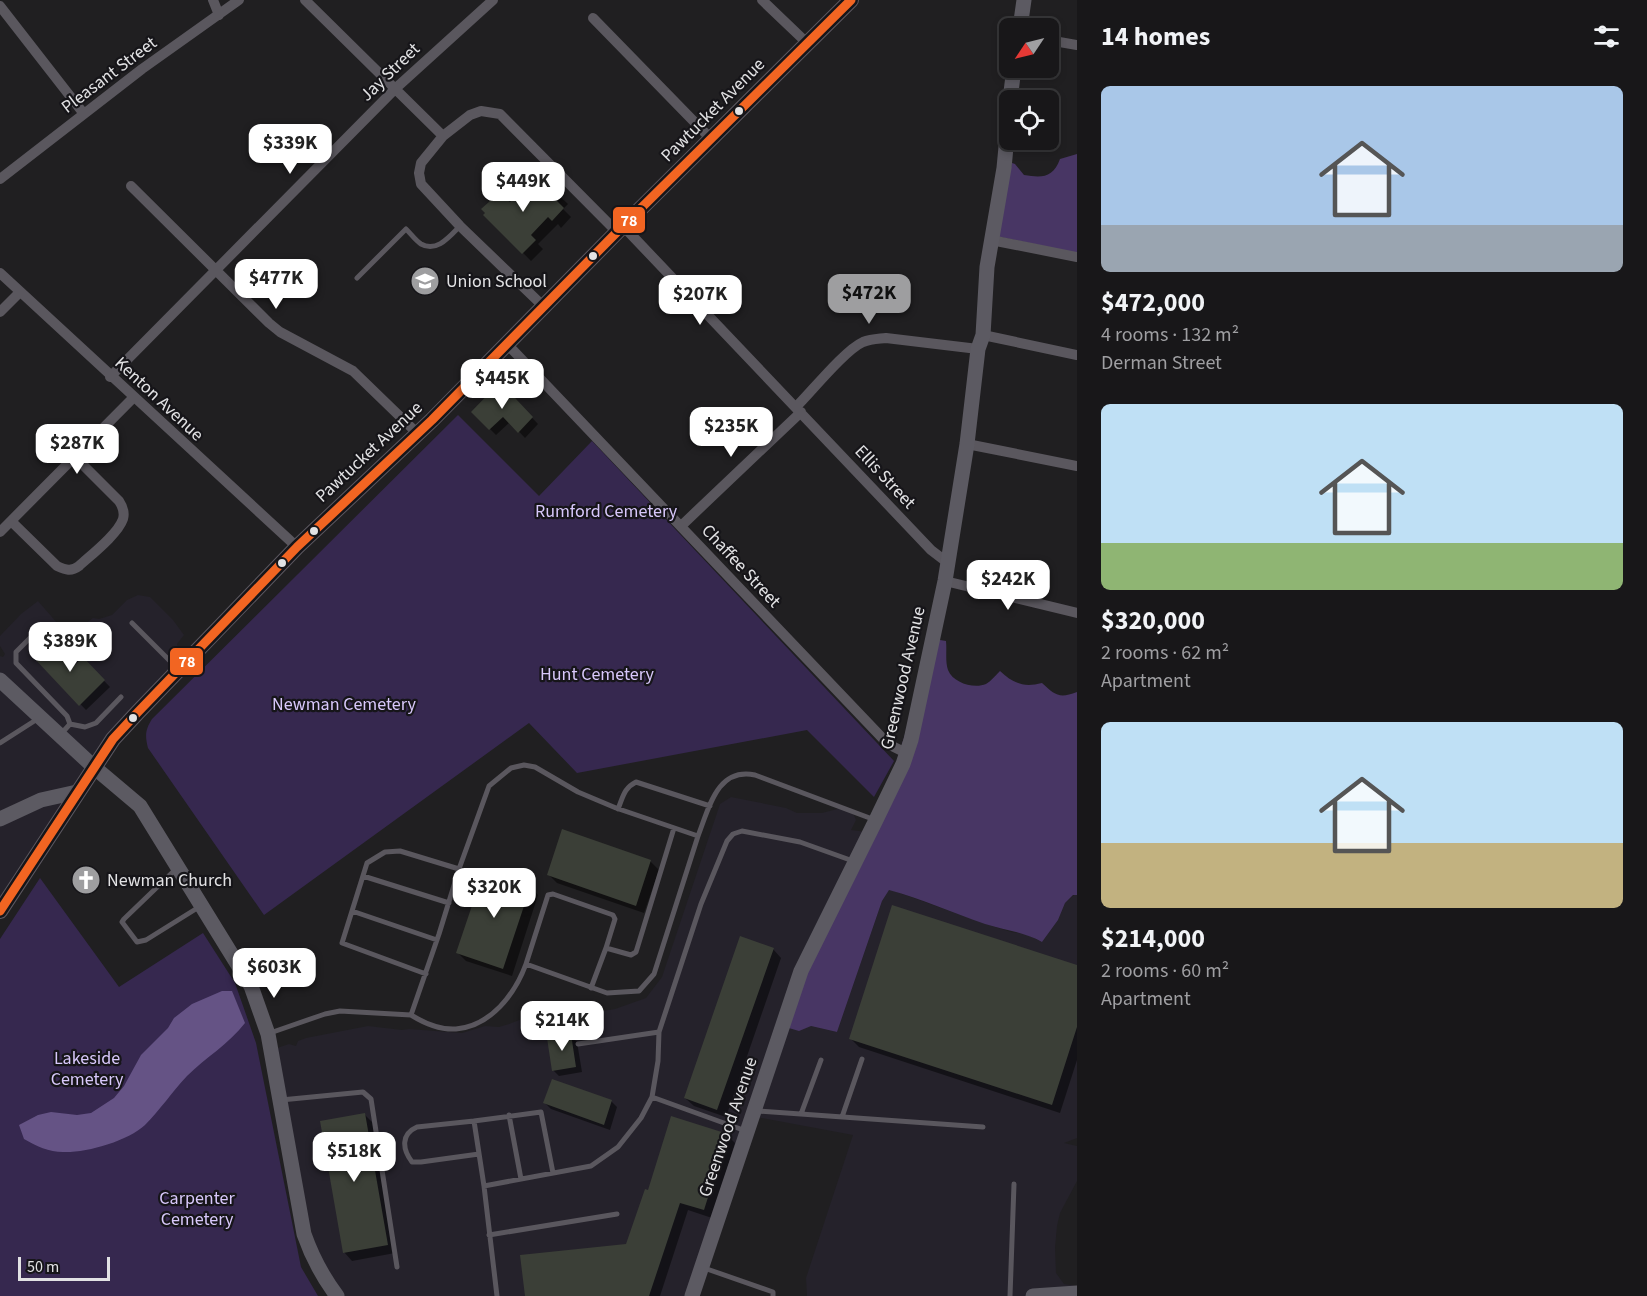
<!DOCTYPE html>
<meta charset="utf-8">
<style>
:root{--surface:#181719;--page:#252426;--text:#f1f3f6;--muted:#9f9fa2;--line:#363638;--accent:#9e9ea0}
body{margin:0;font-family:"Source Sans 3",sans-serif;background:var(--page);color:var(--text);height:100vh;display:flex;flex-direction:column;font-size:22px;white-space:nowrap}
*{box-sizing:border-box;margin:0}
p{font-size:20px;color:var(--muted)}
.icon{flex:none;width:33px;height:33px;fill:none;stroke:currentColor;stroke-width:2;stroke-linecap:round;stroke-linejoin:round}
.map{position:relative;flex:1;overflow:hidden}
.side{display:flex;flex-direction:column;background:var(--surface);width:570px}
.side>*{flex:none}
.needle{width:39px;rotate:235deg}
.tools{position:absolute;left:999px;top:18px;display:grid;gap:12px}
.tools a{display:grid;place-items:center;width:60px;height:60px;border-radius:9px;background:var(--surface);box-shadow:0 3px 9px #0003,0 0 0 2px var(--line);font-size:30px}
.scale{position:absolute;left:18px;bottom:15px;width:92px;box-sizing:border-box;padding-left:6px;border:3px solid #e2e2e4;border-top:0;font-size:16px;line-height:21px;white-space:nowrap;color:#e2e2e4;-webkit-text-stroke:4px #161519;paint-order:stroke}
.price{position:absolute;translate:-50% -51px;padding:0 14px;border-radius:12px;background:#fff;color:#222;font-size:20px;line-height:39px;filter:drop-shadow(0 2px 3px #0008)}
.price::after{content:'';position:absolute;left:50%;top:36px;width:18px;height:14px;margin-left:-9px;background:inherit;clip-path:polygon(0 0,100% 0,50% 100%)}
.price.active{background:var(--accent);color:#111}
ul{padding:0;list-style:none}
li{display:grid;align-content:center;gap:12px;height:318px;padding:0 24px}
li span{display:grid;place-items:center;height:186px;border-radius:9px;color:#555}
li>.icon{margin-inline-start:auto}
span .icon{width:108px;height:108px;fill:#fffc;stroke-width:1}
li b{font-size:26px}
h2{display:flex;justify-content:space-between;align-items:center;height:72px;padding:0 24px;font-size:26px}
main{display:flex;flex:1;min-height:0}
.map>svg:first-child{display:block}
.built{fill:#25222b}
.green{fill:#36284f}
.forest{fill:#483664}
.water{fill:#655385}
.shadow{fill:#0007}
.building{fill:#3b3f37}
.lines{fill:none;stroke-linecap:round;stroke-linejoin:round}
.lane{stroke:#5a575e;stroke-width:5}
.street{stroke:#5a575e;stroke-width:10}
.secondary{stroke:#5c5a62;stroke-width:15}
.primary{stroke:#5c5860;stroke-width:16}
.bus-1-casing{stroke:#161519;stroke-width:14}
.bus-1{stroke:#f26522;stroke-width:9}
.bus-dot{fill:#e2e2e4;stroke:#161519;stroke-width:2}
.labels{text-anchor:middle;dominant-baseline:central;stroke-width:4.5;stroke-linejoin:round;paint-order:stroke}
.street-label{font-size:18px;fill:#e2e2e4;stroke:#161519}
.poi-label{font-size:18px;fill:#e2e2e4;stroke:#161519;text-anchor:start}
.park-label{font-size:18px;fill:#d8c8fb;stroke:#161519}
.line-badge{stroke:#161519;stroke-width:2}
.badge-label{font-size:16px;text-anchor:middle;font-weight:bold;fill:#fff}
</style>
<main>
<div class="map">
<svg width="1077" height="1296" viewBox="0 0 1077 1296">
<rect width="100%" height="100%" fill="#201f21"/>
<path class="built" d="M138 595 150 597 173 620 184 635 177 644 180 655 184 658 140 711 0 915V656L3 657 5 654 0 646V636L21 614 38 601 65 632 76 630 93 618 99 619 112 615 127 600Z
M731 797 786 808 797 813H822L841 808 853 813 856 820 851 830 867 832 811 1026 837 1032 882 901 889 889 983 923 1011 932 1026 934 1042 942 1058 920 1065 903 1074 895H1077V1138L1064 1143 1077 1146V1181L1060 1213 1057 1226 1055 1248 1056 1273 1064 1284 1076 1286 1044 1296H807L806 1278 853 1135 756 1117 698 1296H343L320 1260 309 1224 277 1048 289 1044 296 1046 298 1041 306 1038 368 1026 402 1030 409 1029 462 1033 485 1026 499 1027 509 1024 540 1012 585 1014 615 1009 646 998 662 977 720 804Z"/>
<path class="green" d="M458 415 539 496 592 441 894 761 874 797 807 730 577 773 529 723 264 915 148 748C145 736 145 730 152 719Z
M40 878 119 987 203 933 235 983 256 1043 301 1267 318 1296H0V939Z"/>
<path class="forest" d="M1077 154V253L995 236 1012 163 1015 164 1024 175C1042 178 1053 178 1060 159Z
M934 639 946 641C947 651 945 661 948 670 953 683 974 689 986 684 991 681 995 676 1000 671 1013 683 1023 688 1042 683 1055 695 1059 699 1077 692V895H1073L1065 903 1058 920 1042 942C1025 932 1004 930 985 924 953 913 922 899 889 890L882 901 837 1032 811 1026 799 1031 782 1026 881 813Z"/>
<path class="water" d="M222 991H232L245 1023C229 1044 205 1058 187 1076 172 1092 160 1110 145 1125 128 1141 86 1153 63 1152 49 1152 36 1146 24 1139L19 1125 38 1115 51 1112 77 1115 91 1113 114 1098 124 1086 141 1055 168 1028 174 1018 192 1004Z"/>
<path class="shadow" d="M551 188 568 204 563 209 571 217 561 228 558 224 538 244 543 249 531 261 486 215 510 204 546 193Z
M500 384 538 424 525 438 510 422 496 435 473 412Z
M36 658 75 667 83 659 110 687 86 710Z
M650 861 659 870 644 913 557 883 549 875Z
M530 886 538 895 512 976 466 961 458 953Z
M773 949 781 958 726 1117 694 1106 685 1098Z
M1077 967V1060L1060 1113 859 1047 851 1039Z
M571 1036 577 1042 582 1072 559 1076 553 1070Z
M611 1101 617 1107 610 1130 551 1109 545 1103Z
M365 1115 373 1123 395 1253 352 1261 344 1252Z
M727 1135 735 1143 712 1218 688 1210 660 1296H526L627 1246 649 1192Z"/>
<path class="building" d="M533 178 546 191 551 185 561 195 556 200 564 208 552 221 548 217 531 235 536 240 522 254 483 215 485 213 481 209 498 194 510 202Z
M500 382 533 417 518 433 503 417 489 430 471 412Z
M52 641 75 665 83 657 105 680 79 706 34 658Z
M562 829 651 860 636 906 547 875Z
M484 870 531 885 503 969 456 953Z
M892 905 1077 965V1027L1052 1105 849 1039Z
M740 936 774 948 717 1110 684 1098Z
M571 1034 576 1067 552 1071 547 1038Z
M552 1079 612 1100 604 1125 543 1103Z
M365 1113 388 1245 343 1253 320 1121Z
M671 1116 728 1134 704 1210 680 1203 649 1296H525L520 1255 626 1244 645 1189 648 1190Z"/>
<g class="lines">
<path class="lane" d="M357 278 406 229C411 234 416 241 421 244 437 253 450 236 460 226
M132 623 178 669
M39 629 16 652V663L67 716 70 724 61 734
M70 724 85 727 96 723 121 697
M0 743 39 718
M618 809C623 797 624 788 636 782L710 806
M177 868 124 919 122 922 137 942 146 940 199 907
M363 876 449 903
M352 911 437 940
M526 964 548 895 553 894 613 915 615 919 606 948 631 955 636 952 674 828
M426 974 342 943 367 863 385 852 400 851 459 869
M591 988 606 948
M411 1015C424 1023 440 1030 456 1029 491 1026 515 994 526 964L607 993 639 991 654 974 698 836
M270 1033 325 1014 340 1011 411 1015 439 934 459 869 489 786 511 768 524 765 535 767 578 792 616 808 698 836C709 808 717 767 755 775L875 820
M578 1044 659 1032
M652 1097 746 1131
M281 1100 363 1092 371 1099 397 1267
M757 1111 983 1127
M801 1114 821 1060
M509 1115 521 1179
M842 1117 862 1059
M474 1121 417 1127C401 1134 402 1149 412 1162H421L479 1154
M484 1186 591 1166 618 1147 641 1118 652 1097 658 1061 659 1032 701 904 727 841 733 834 742 831 800 842 853 861
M489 1235 617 1214
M704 1268 773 1292V1296
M497 1296 484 1186 474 1121 541 1112 553 1173
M1010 1296 1014 1184"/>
<path class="street" d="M213 0 219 15
M305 0 443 136
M762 0 807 43
M0 6 84 114
M593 18 711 139
M1048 40 1077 45
M0 179 142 69 239 0
M131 186 269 323 280 332 353 371 417 433
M623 226 931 550 948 563
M991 240 1077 257
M0 273 297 547
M543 306 460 226 421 184 419 173 421 163 443 136 470 115 481 111 500 114 617 232
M0 312 20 292
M983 335 1077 355
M507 344 888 744 906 753
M110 377 396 88 493 0
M796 407C812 391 845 350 863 342 871 339 878 339 886 338L978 349
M967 444 1077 466
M11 521 57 566C66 570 71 572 79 566 91 555 118 534 123 519 125 512 123 507 119 501L75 457
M681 526 801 412
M0 532 134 397
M945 581 1077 613"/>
<path class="secondary" d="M1020 28 1024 0
M1010 100 1014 68
M0 680 95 768 140 806 251 986 268 1034 304 1234C312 1257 322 1276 337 1296
M0 819 41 800 77 792
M692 1296 801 971 876 820 903 764 911 740 945 581 967 444 978 349 983 335 987 267 1004 168 1010 105
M1033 1296 1077 1293"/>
<path class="primary" d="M0 911 113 739 138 712 297 547 432 420 617 232 851 0"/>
<g class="bus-1-casing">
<path id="bus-1" d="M0 911 113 739 138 712 297 547 432 420 617 232 851 0"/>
</g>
<use href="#bus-1" class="bus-1"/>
</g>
<defs>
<g id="school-disc" transform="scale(1.5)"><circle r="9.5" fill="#9e9ea0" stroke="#161519"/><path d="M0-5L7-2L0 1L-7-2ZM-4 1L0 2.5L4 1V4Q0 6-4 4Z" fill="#fff"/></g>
<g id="church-disc" transform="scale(1.5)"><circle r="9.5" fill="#9e9ea0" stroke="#161519"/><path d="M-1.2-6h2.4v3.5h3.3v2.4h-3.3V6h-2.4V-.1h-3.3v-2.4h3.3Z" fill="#fff"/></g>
</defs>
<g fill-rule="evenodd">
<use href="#school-disc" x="425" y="281"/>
<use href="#church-disc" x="86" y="880"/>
</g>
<g class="bus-dot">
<circle cx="739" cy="111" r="5"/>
<circle cx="593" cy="256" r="5"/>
<circle cx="314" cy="531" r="5"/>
<circle cx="282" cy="563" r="5"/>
<circle cx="133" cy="718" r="5"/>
</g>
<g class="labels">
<g class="street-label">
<text transform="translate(390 72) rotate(-44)">Jay Street</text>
<text transform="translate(109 75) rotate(-37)">Pleasant Street</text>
<text transform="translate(713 110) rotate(-45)">Pawtucket Avenue</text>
<text transform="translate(159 399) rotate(43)">Kenton Avenue</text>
<text transform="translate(369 452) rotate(-43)">Pawtucket Avenue</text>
<text transform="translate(885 477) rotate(47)">Ellis Street</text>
<text transform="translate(741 566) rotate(47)">Chaffee Street</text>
<text transform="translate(903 678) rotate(-77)">Greenwood Avenue</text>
<text transform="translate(728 1127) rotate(-71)">Greenwood Avenue</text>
</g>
<g class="poi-label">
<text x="446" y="281">Union School</text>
<text x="107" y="880">Newman Church</text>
</g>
<g class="park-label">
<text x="606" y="511">Rumford Cemetery</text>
<text x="597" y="674">Hunt Cemetery</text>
<text x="344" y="704">Newman Cemetery</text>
<text x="87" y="1058">Lakeside<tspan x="87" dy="21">Cemetery</tspan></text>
<text x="197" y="1198">Carpenter<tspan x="197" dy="21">Cemetery</tspan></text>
</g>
</g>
<g class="line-badge">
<rect x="612" y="206" width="34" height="28" rx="6" fill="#f26522"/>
<rect x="169" y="647" width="35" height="29" rx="6" fill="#f26522"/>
</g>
<g class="badge-label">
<text x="629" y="226">78</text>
<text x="187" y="667">78</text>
</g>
</svg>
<div class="tools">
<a><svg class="needle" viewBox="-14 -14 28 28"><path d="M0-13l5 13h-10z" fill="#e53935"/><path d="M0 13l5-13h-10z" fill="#9f9fa2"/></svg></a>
<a><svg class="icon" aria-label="locate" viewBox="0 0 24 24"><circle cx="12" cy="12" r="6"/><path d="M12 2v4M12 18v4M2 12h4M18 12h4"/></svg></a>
</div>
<div class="scale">50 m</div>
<b class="price" style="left:290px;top:175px">$339K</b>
<b class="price" style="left:523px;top:213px">$449K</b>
<b class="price" style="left:276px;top:310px">$477K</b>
<b class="price active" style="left:869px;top:325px">$472K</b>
<b class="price" style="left:700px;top:326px">$207K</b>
<b class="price" style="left:502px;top:410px">$445K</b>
<b class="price" style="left:731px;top:458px">$235K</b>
<b class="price" style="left:77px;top:475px">$287K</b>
<b class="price" style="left:1008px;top:611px">$242K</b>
<b class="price" style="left:70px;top:673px">$389K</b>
<b class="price" style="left:494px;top:919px">$320K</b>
<b class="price" style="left:274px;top:999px">$603K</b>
<b class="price" style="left:562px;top:1052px">$214K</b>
<b class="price" style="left:354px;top:1183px">$518K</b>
</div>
<section class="side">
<h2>14 homes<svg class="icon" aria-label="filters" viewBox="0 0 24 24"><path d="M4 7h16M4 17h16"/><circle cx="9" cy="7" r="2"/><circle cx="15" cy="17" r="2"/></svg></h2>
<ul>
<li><span style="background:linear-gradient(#a9c7e8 75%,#9aa5b1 0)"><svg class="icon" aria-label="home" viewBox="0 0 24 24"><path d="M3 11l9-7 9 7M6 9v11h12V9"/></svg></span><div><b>$472,000</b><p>4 rooms · 132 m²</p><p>Derman Street</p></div></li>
<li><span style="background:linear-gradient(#bfe0f5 75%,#8fb573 0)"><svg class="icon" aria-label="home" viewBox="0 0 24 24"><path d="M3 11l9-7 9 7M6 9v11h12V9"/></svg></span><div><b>$320,000</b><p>2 rooms · 62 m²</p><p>Apartment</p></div></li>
<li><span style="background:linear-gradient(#bfe0f5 65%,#c2b280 0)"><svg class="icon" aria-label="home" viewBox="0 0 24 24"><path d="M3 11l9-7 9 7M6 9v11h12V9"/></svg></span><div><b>$214,000</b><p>2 rooms · 60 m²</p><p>Apartment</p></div></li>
</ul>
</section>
</main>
